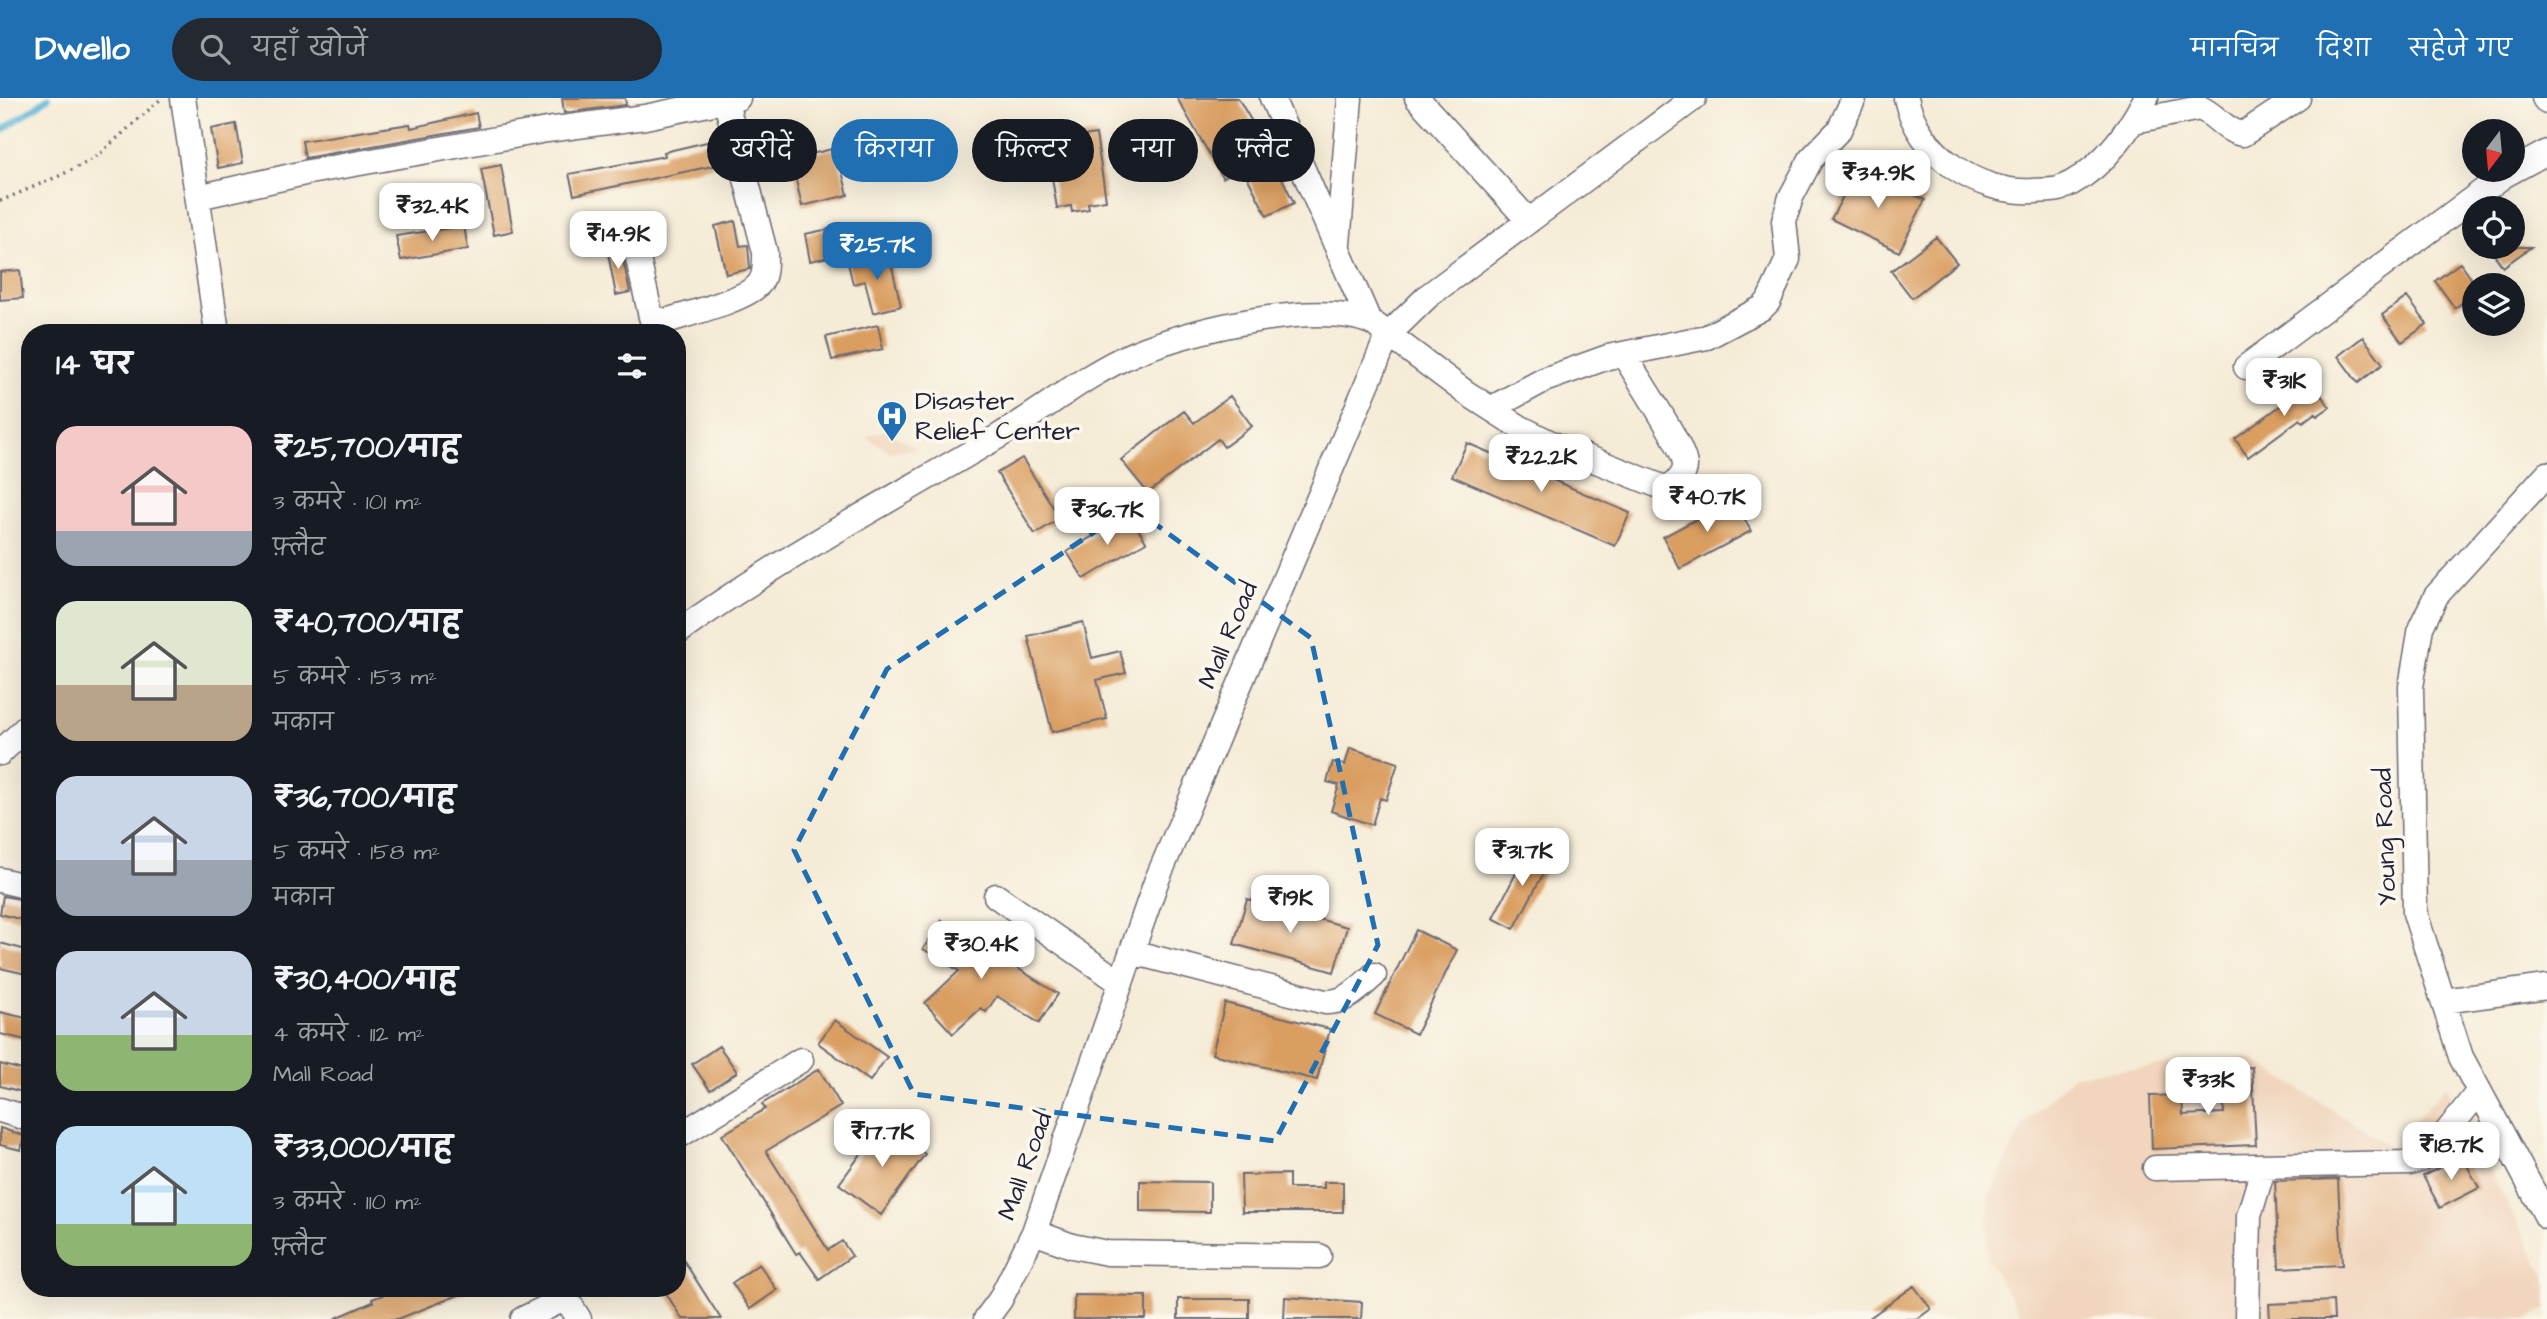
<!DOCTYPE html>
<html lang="hi">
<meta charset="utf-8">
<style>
:root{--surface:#171b24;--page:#242831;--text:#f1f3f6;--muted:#9ea1a6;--accent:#1f6fb2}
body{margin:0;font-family:"Architects Daughter","Playpen Sans Deva",sans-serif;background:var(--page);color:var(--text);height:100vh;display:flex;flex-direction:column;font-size:26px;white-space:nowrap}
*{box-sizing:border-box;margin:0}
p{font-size:23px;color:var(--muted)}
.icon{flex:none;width:38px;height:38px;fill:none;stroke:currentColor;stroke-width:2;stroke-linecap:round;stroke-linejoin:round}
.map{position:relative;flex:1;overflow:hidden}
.sheet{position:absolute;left:21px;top:226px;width:665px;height:973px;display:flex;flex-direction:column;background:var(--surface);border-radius:28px;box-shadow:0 7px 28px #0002}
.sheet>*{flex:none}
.hud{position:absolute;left:707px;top:21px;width:665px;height:63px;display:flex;gap:14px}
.needle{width:46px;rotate:196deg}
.controls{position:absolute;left:2462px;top:21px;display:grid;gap:14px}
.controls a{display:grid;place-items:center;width:63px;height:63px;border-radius:50%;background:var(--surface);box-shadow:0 7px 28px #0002;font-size:35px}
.price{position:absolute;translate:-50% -60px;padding:0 16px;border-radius:14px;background:#fff;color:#222;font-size:23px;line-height:46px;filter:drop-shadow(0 2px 4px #0008)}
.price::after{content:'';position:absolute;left:50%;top:42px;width:21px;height:16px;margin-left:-10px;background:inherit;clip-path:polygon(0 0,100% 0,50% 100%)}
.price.selected{background:var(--accent);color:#fff}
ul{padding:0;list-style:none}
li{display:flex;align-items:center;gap:21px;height:175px;padding:0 35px}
li span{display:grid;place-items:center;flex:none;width:196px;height:140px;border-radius:21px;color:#555}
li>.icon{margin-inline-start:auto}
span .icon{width:84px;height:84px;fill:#fffc;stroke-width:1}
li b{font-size:30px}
h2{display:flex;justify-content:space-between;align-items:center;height:84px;padding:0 35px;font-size:30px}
.pill{padding:0 24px;border-radius:32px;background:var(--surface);box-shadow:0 7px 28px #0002;font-size:24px;line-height:63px}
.pill.selected{background:var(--accent);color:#fff}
header{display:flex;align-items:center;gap:42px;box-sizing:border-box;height:98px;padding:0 35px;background:var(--accent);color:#fff}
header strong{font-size:33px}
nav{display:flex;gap:38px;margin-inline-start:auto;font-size:24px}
.search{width:490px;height:63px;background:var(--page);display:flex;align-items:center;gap:18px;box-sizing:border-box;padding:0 24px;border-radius:38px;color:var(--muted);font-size:26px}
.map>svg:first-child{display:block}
.built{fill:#f1d5bd}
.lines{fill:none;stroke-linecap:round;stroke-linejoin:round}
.stream{stroke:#59b4d7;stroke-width:6}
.building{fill:#da9e60}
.minor-casing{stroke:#6c6972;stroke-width:27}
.path{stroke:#6c6972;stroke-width:3.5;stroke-dasharray:2 5;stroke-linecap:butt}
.minor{stroke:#fff;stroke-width:24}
.marked{fill:none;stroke:#1f6fb2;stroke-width:5;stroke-dasharray:14 9;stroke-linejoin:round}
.labels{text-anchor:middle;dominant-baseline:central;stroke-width:7;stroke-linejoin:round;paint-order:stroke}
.poi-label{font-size:26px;fill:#22223b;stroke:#fbf7ec;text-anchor:start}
.street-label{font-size:26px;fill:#22223b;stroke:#fbf7ec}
</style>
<header>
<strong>Dwello</strong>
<div class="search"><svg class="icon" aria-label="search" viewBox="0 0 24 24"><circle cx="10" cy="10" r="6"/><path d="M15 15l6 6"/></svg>यहाँ खोजें</div>
<nav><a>मानचित्र</a><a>दिशा</a><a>सहेजे गए</a></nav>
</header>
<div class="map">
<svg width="2547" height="1221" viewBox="0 0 2547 1221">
<rect width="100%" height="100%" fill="#fbf7ec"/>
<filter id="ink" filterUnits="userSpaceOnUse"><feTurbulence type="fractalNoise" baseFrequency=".0143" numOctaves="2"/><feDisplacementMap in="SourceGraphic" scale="14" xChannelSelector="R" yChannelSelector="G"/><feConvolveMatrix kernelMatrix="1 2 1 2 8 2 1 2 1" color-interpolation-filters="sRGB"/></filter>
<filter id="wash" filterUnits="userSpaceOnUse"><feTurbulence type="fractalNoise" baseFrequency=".00686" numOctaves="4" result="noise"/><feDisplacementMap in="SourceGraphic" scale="28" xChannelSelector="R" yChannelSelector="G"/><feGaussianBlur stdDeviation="1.57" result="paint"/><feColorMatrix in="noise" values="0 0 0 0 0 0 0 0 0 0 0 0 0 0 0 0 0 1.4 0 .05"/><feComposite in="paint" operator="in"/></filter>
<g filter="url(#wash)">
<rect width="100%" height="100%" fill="#f5ecd7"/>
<path class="built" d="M885 332 918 351 890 354 866 339Z
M2249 959 2391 1049 2446 988 2547 1182V1211L2526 1221H2023L1987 1161 1989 1100 2023 1027 2074 977Z"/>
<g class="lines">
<path class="stream" d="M0 34 48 0"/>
</g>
<g id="blocks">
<path class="building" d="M562 0H625L626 7 564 15Z
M1177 0H1238L1269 53 1294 105 1267 118 1242 69 1223 80Z
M476 15 479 29 305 60 302 43 410 26 411 30Z
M236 26 243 65 218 70 211 31Z
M1096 36 1106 102 1088 105 1089 111 1072 114 1071 108 1057 110 1046 44Z
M720 41 727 65 574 97 569 76 665 58 664 54Z
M836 50 848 97 802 108 791 61Z
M501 67 513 133 494 137 481 71Z
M1858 70 1925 102 1899 154 1831 121Z
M735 123 740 148 748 147 750 171 726 176 715 128Z
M853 126 858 153 810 163 805 136Z
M464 128 468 151 401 162 396 138Z
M1936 139 1957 165 1912 200 1891 173Z
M620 148 630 194 616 197 607 150Z
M2489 149H2531L2503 169Z
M889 156 901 208 873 215 865 183 853 186 848 165Z
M2460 165 2474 184V196L2455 210 2435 183Z
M20 172 23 200 0 202V174Z
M2407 199 2427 226 2402 244 2382 217Z
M878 227 883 251 832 262 826 239Z
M2363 239 2383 266 2358 285 2338 258Z
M2309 282 2330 309 2317 318 2315 315 2303 324 2300 321 2248 359 2235 341 2287 303 2284 300Z
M1230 298 1252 328 1224 349 1218 341 1148 395 1121 362 1184 313 1194 325Z
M1467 345 1630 415 1615 448 1452 378Z
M1022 360 1060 420 1035 436 997 375Z
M1734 401 1751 433 1680 471 1663 439Z
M1129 416 1146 444 1084 481 1067 454Z
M1083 524 1092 560 1120 553 1126 575 1097 582 1107 621 1052 634 1028 538Z
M1350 650 1398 665 1386 702 1380 700 1372 727 1331 713 1339 687 1327 684 1333 664 1345 667Z
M1529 750 1551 761 1514 831 1493 820Z
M3 798 30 803V824L0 816Z
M1247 801 1347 829 1334 874 1234 846Z
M942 822 1058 896 1039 925 997 898 986 914 981 910 953 936 925 905 959 873 923 851Z
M1416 832 1457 852 1416 936 1375 916Z
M0 845 30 853V877L0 870Z
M1225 905 1330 931 1317 982 1212 956Z
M0 914 30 921V943L0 936Z
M835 922 887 959 870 983 818 945Z
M719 948 737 974 710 992 692 966Z
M0 966 30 974V996L0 988Z
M2252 969 2256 1047 2152 1051 2150 998 2182 997 2183 1017 2224 1015 2222 970Z
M819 971 841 1008 766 1053 828 1152 842 1143 852 1158 819 1181 800 1154 796 1156 722 1037 765 1011 762 1006Z
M883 1026 925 1056 881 1117 839 1086Z
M0 1030 24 1038 21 1052 0 1047Z
M2462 1058 2479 1090 2440 1110 2423 1078Z
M1289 1076V1090H1324V1084H1343V1114H1242L1241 1077Z
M2338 1081 2342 1167 2279 1170 2275 1083Z
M1140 1083 1210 1084V1114L1140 1113Z
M677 1152 712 1207 721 1221H682L663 1190H677Z
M759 1166 777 1192 750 1211 732 1185Z
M1914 1188 1931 1211 1917 1221H1868Z
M401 1190 474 1191 398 1221H334L373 1204 372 1201Z
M1074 1197 1146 1198V1221H1074Z
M1285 1199 1362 1204 1361 1221H1284Z
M1178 1201H1249V1221H1178Z
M2333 1203 2334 1221H2270L2269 1206Z"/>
</g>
</g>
<g filter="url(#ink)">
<use href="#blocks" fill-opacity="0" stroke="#6c6972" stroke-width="2"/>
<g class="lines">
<g class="minor-casing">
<path id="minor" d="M183 0 217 234
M1272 0 1369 223
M1417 0 1529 123
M1906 0C1918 56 1977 96 2033 93 2041 92 2052 93 2059 91 2099 75 2127 36 2146 0
M2544 0 2547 4
M2134 23 2200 10C2215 16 2227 35 2243 36L2298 0
M198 99 309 74 547 32 645 19 738 0
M634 143 651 219 666 223C687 216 746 202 759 186 766 178 765 165 765 154L726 4
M1338 146 1350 0
M2246 269 2503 78 2547 54
M1492 310 1544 282 1608 259 1707 239 1762 210 1768 204 1788 161 1784 123 1791 99 1811 61 1839 32 1854 0
M2547 376 2436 498 2421 529 2411 589 2415 815 2461 959 2547 1119
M677 535C779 461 891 402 999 338 1045 311 1086 276 1135 255 1190 232 1318 201 1373 225L1465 294 1521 330 1551 345 1662 389H1668C1676 386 1685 377 1685 368 1686 351 1635 276 1624 257
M0 655 30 626
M0 782 30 789
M996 798 1121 885
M1132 854 1325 904C1346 905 1358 891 1374 877
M2443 903 2547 889
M0 1012 30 1021
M677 1039 801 962
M2155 1070 2410 1065 2422 1061 2431 1054 2479 993
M1034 1134 1072 1148 1107 1155 1319 1158
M560 1190 579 1221
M523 1221 566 1200
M986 1221 1000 1202 1034 1134 1156 784 1388 237 1428 198 1694 0
M2247 1221 2249 1118 2264 1068"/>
</g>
<path class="path" d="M0 103 59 78 95 60 162 0"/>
<use href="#minor" class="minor"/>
</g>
</g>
<path class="marked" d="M1132 409 1311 540 1378 847 1275 1043 914 996 794 752 887 571Z"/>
<defs>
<g id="hospital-pin" transform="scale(1.575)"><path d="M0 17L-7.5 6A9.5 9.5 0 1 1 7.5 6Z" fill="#1f6fb2" stroke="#fbf7ec"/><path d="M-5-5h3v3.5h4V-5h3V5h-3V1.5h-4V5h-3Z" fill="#fff"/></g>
</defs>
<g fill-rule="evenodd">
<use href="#hospital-pin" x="892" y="318"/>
</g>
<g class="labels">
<g class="poi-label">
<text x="915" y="303">Disaster<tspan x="915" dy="30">Relief Center</tspan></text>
</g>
<g class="street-label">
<text transform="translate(1228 537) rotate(-67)">Mall Road</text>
<text transform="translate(2385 739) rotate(-92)">Young Road</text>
<text transform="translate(1025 1068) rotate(-70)">Mall Road</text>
</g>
</g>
</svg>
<div class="controls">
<a><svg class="needle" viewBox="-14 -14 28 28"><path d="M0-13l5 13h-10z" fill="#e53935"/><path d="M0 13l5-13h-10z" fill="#9ea1a6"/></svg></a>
<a><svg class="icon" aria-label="locate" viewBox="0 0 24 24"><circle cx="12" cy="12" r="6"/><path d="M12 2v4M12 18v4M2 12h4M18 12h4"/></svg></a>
<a><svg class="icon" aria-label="layers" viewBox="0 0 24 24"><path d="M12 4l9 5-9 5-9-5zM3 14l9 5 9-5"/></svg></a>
</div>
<b class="price" style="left:1878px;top:112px">₹34.9K</b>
<b class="price" style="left:432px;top:145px">₹32.4K</b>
<b class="price" style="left:618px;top:173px">₹14.9K</b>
<b class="price selected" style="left:877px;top:184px">₹25.7K</b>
<b class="price" style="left:2284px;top:320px">₹31K</b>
<b class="price" style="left:1541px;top:396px">₹22.2K</b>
<b class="price" style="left:1707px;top:436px">₹40.7K</b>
<b class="price" style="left:1107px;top:449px">₹36.7K</b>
<b class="price" style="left:1522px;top:790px">₹31.7K</b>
<b class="price" style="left:1290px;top:837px">₹19K</b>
<b class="price" style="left:981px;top:883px">₹30.4K</b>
<b class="price" style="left:2208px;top:1019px">₹33K</b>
<b class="price" style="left:882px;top:1071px">₹17.7K</b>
<b class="price" style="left:2451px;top:1084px">₹18.7K</b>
<div class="hud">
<a class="pill">खरीदें</a>
<a class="pill selected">किराया</a>
<a class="pill">फ़िल्टर</a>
<a class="pill">नया</a>
<a class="pill">फ़्लैट</a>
</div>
<section class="sheet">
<h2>14 घर<svg class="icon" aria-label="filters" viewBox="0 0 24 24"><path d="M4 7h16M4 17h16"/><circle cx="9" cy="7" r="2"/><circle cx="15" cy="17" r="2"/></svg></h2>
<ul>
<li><span style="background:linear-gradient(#f6c9c9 75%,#9aa5b1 0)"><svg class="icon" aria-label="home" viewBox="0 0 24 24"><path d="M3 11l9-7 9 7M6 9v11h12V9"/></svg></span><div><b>₹25,700/माह</b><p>3 कमरे · 101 m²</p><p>फ़्लैट</p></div></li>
<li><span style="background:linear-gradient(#dfe7d0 60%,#b9a48a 0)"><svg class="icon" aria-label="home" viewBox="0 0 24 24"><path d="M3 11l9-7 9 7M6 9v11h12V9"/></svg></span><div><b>₹40,700/माह</b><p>5 कमरे · 153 m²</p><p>मकान</p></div></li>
<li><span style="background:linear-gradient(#c9d6e8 60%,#9aa5b1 0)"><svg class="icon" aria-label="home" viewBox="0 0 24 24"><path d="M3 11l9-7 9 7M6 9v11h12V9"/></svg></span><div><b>₹36,700/माह</b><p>5 कमरे · 158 m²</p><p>मकान</p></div></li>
<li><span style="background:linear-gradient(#c9d6e8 60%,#8fb573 0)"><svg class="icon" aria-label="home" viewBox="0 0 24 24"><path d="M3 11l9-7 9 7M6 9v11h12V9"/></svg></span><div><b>₹30,400/माह</b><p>4 कमरे · 112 m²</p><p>Mall Road</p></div></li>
<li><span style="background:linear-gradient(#bfe0f5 70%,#8fb573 0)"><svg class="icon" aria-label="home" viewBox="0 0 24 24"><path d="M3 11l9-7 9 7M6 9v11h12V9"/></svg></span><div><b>₹33,000/माह</b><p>3 कमरे · 110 m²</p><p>फ़्लैट</p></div></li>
</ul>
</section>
</div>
